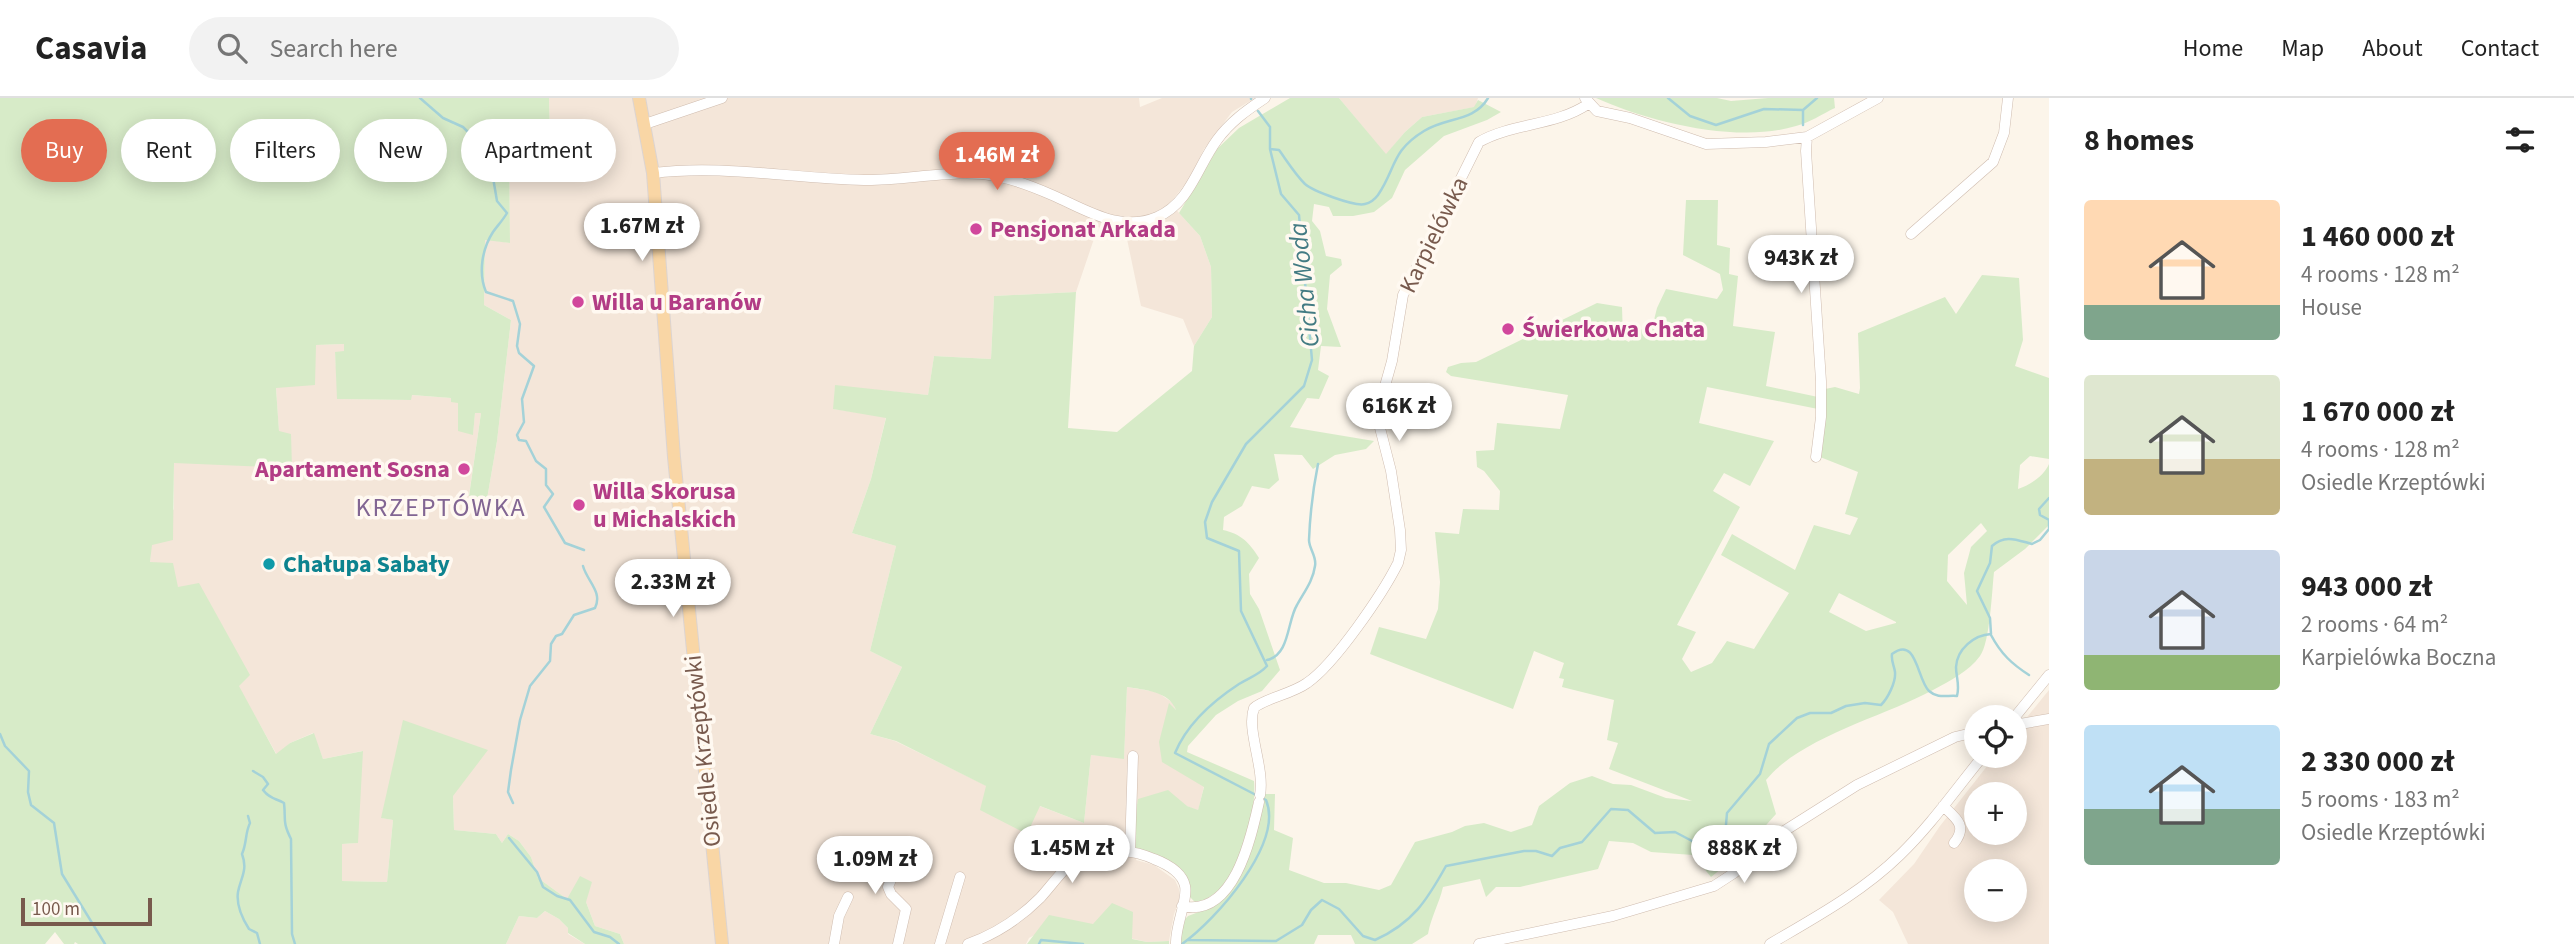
<!DOCTYPE html>
<meta charset="utf-8">
<style>
:root{--surface:#fff;--page:#f2f2f2;--text:#222;--muted:#767676;--line:#e0e0e0;--accent:#e36d52}
body{margin:0;font-family:"Source Sans 3",sans-serif;background:var(--page);color:var(--text);height:100vh;display:flex;flex-direction:column;font-size:26px;white-space:nowrap}
*{box-sizing:border-box;margin:0}
p{font-size:23px;color:var(--muted)}
.icon{flex:none;width:38px;height:38px;fill:none;stroke:currentColor;stroke-width:2;stroke-linecap:round;stroke-linejoin:round}
.map{position:relative;flex:1;overflow:hidden}
.details{display:flex;flex-direction:column;background:var(--surface);width:525px}
.details>*{flex:none}
.banner{position:absolute;left:21px;top:21px;width:665px;height:63px;display:flex;gap:14px}
.fabs{position:absolute;left:1964px;top:607px;display:grid;gap:14px}
.fabs a{display:grid;place-items:center;width:63px;height:63px;border-radius:50%;background:var(--surface);box-shadow:0 4px 18px #0003;font-size:35px}
.scale{position:absolute;left:21px;bottom:18px;width:131px;box-sizing:border-box;padding-left:7px;border:4px solid #785a4d;border-top:0;font-size:19px;line-height:24px;white-space:nowrap;color:#785a4d;-webkit-text-stroke:5px #fff9f1;paint-order:stroke}
.price{position:absolute;translate:-50% -60px;padding:0 16px;border-radius:24px;background:#fff;color:#222;font-size:23px;line-height:46px;filter:drop-shadow(0 2px 4px #0008)}
.price::after{content:'';position:absolute;left:50%;top:42px;width:21px;height:16px;margin-left:-10px;background:inherit;clip-path:polygon(0 0,100% 0,50% 100%)}
.price.on{background:var(--accent);color:#fff}
ul{padding:0;list-style:none}
li{display:flex;align-items:center;gap:21px;height:175px;padding:0 35px}
li span{display:grid;place-items:center;flex:none;width:196px;height:140px;border-radius:7px;color:#555}
li>.icon{margin-inline-start:auto}
span .icon{width:84px;height:84px;fill:#fffc;stroke-width:1}
li b{font-size:30px}
h2{display:flex;justify-content:space-between;align-items:center;height:84px;padding:0 35px;font-size:30px}
.pill{padding:0 24px;border-radius:32px;background:var(--surface);box-shadow:0 4px 18px #0003;font-size:24px;line-height:63px}
.pill.on{background:var(--accent);color:#fff}
header{display:flex;align-items:center;gap:42px;box-sizing:border-box;height:98px;padding:0 35px;background:var(--surface);border-bottom:2px solid var(--line)}
header strong{font-size:33px}
nav{display:flex;gap:38px;margin-inline-start:auto;font-size:24px}
.search{width:490px;height:63px;background:var(--page);display:flex;align-items:center;gap:18px;box-sizing:border-box;padding:0 24px;border-radius:38px;color:var(--muted);font-size:26px}
main{display:flex;flex:1;min-height:0}
.map>svg:first-child{display:block}
.residential{fill:#f4e6d9;fill-rule:evenodd}
.green{fill:#d7ebc8;fill-rule:evenodd}
.lines{fill:none;stroke-linecap:round;stroke-linejoin:round}
.stream{stroke:#a4d2d8;stroke-width:2.5}
.minor-casing{stroke:#cfbcaf;stroke-width:11}
.major-casing{stroke:#dcd4d1;stroke-width:14}
.minor{stroke:#fff;stroke-width:10}
.major{stroke:#f9d6a5;stroke-width:12}
.hotel-dot{fill:#d1479c;stroke:#fff9f1;stroke-width:2.5}
.culture-dot{fill:#0f9aa8;stroke:#fff9f1;stroke-width:2.5}
.labels{text-anchor:middle;dominant-baseline:central;stroke-width:7;stroke-linejoin:round;paint-order:stroke}
.hotel-label{font-size:24px;font-weight:bold;fill:#b23c85;stroke:#fff9f1;text-anchor:start}
.street-label{font-size:24px;fill:#785a4d;stroke:#fff9f1}
.culture-label{font-size:24px;font-weight:bold;fill:#0d838f;stroke:#fff9f1;text-anchor:start}
.water-label{font-size:26px;font-style:italic;fill:#437b83;stroke:#fff9f1}
.neighbourhood-label{font-size:26px;letter-spacing:2px;fill:#826693;stroke:#fff9f1}
</style>
<header>
<strong>Casavia</strong>
<div class="search"><svg class="icon" aria-label="search" viewBox="0 0 24 24"><circle cx="10" cy="10" r="6"/><path d="M15 15l6 6"/></svg>Search here</div>
<nav><a>Home</a><a>Map</a><a>About</a><a>Contact</a></nav>
</header>
<main>
<div class="map">
<svg width="2049" height="846" viewBox="0 0 2049 846">
<rect width="100%" height="100%" fill="#fcf5ea"/>
<path class="residential" d="M549 0H1139L1140 9 1162 0H1255L1232 14 1204 51 1190 80 1170 105 1200 138 1211 169 1212 219 1194 248 1183 221 1141 208 1127 141 1098 129 1076 194 994 198 991 261 934 258 928 297 835 288 834 311 886 319 871 381 852 435 896 448 870 553 902 569 870 636 895 643 987 688 1084 725 1091 657 1124 660 1127 589 1157 594 1173 605 1178 618 1167 659 1204 688 1198 713 1187 708 1133 730 1136 762 1154 767 1175 782 1179 791V804L1174 816 1169 843 1147 844 1059 824 1029 840 1026 846H624L620 836 595 828 586 804 567 801 538 780 531 759 519 743 508 736 502 745 496 736 454 732 453 698 382 720 393 722 387 784 342 783V746L357 745 362 653 323 661 313 635 290 645 277 657 238 588 178 489 150 465 151 446 174 411V365L279 334 276 289 316 247 344 246 345 254H335L338 301 411 302V297L452 300 458 305 473 336 475 314 481 315 469 397 487 401 497 343 511 222 484 207 485 141 510 145 509 36 520 39H550Z
M1339 0H1478L1475 9 1422 19 1405 34 1386 57Z
M2049 592V846H1908L1893 814 1879 802 1914 766 1940 728 1995 658H2014V635ZM1976 696H2014V735H1976ZM1976 774H2014V812H1976Z
M545 813 559 821 568 830V836L585 846H506L519 818 537 820Z"/>
<path class="green" d="M0 0H549L550 40 509 37 510 145 485 142 484 207 511 222 497 343 487 401 469 398 481 315H475L473 337 458 333V305L451 304V300L412 297 411 302 337 301 335 254 344 253V246L316 247 315 287 276 290 279 333 291 336 292 370 174 365 173 442 152 447 150 464 173 465 178 489 199 485 250 577 239 588 276 656 290 645 314 635 323 661 363 653 358 745 342 746V783L387 784 393 722 381 720 403 622 488 652 453 698 454 732 496 736 502 745 508 736 519 743 531 759 538 780 567 801 580 778 592 784 586 804 595 828 620 836 624 846H585L568 835V830L559 821 545 813 537 820 519 818 506 846H78L75 844 74 846H64L55 834 45 846H0Z
M1290 0H1339L1386 56 1405 34 1422 19 1474 9 1478 2 1501 14 1487 22 1444 38 1405 72 1392 100 1374 114 1353 118H1333L1329 109 1314 106 1312 123 1320 133 1326 158 1341 161 1342 167 1330 177 1327 211 1341 249 1321 248 1318 272 1329 278 1319 301 1307 300 1290 329 1374 343 1366 351 1335 357 1313 371 1302 357 1274 356 1279 382 1269 391 1252 388 1242 408 1224 419 1223 432C1241 436 1249 444 1259 460L1249 476 1250 496 1259 511 1280 572 1262 593 1238 603 1216 617 1188 648 1187 654 1254 683C1257 718 1238 799 1195 804 1189 799 1186 793 1182 786 1169 762 1163 756 1135 751L1133 730 1138 701 1168 692 1187 708 1198 712 1204 689 1162 664 1159 644 1169 605 1176 612C1169 593 1144 592 1127 589L1124 661 1091 657 1084 725 1040 708 1027 736 980 712 986 688 896 643 870 636 902 569 870 553 896 448 852 435 871 381 886 320 833 311 835 287 928 297 934 258 991 261 994 198 1076 194 1068 330 1117 334 1192 273 1194 248 1212 219 1211 169 1200 138 1179 115 1217 51 1239 30Z
M1596 0H1717L1731 3 1768 0H1834L1835 10C1822 16 1809 25 1796 28 1738 46 1649 24 1596 0Z
M1686 102H1718L1717 147 1730 150 1729 176 1738 178 1733 228 1775 234 1766 288 1818 299V311L1707 289 1699 325 1774 343 1750 388 1724 375 1713 393 1740 409 1677 527 1696 534 1682 561 1691 574 1712 565 1727 543 1754 551 1789 495 1721 457 1732 436 1795 472 1814 427 1850 437 1858 420 1845 416 1858 374 1820 359 1825 291 1835 289 1859 296 1860 290 1858 235 1945 199 1956 216 1982 177 2019 180 2023 242 2015 268 2049 280V361L2030 358 2020 367 2018 391C2030 387 2044 378 2049 366V427L2025 451 1994 474C1992 492 1990 545 1980 558 1969 573 1950 583 1933 592 1883 619 1801 639 1766 682L1776 716 1741 755 1711 779 1693 757 1651 754 1633 745 1609 743 1598 771 1520 789H1496L1486 799 1480 781 1443 789C1439 806 1431 819 1428 836L1412 846H1355L1351 837H1318L1314 846H1178L1182 824 1188 818 1204 812 1223 800 1263 696H1275L1274 732 1293 740 1289 772 1324 785H1346L1379 792 1391 787 1415 744 1452 734 1465 728 1484 725 1511 734 1532 727 1539 708 1570 685 1592 678 1613 686 1631 687 1666 700 1692 703 1609 671 1618 645 1607 642 1614 602 1562 589 1564 581 1559 580 1564 565 1534 553 1513 611 1370 556 1379 529 1426 541 1438 511 1440 484 1435 434 1459 436 1463 411 1499 412 1500 393 1484 373 1477 369 1476 353 1494 352 1497 325 1560 331 1568 297 1451 278 1446 274 1448 269 1461 265 1476 264 1597 205 1622 209 1623 241 1629 244 1636 232 1652 230 1657 210 1666 191 1717 201 1723 192 1720 176 1683 157ZM1981 425 1987 433 1971 449 1964 475 1967 507 1947 483 1948 457ZM1839 495 1896 524V525L1866 533 1829 514Z
M1112 805 1133 814 1132 841 1147 844 1169 843V846H1027L1049 817 1093 826Z"/>
<g class="lines">
<path class="stream" d="M420 0 443 20 463 29 480 46 490 62 497 103 507 115C503 122 498 127 493 134 482 151 478 175 486 194L513 203 520 226 517 248 519 255 534 268 522 301 524 324 517 337 519 342 526 343 536 363 546 371V387L553 396 544 409 565 445 584 452
M1251 0V1
M1668 0 1690 18 1716 27 1764 11 1803 12 1817 0
M1258 13 1270 29V51
M1803 27V13
M1991 537C2001 556 2012 566 2029 577
M1267 562C1290 557 1287 523 1297 507 1304 494 1313 483 1315 468 1317 458 1309 451 1309 442 1310 416 1313 391 1318 366
M0 636 5 648 29 673 28 694 31 707 54 725 62 776 105 846
M253 673 263 679 268 686 263 692C270 701 275 700 284 705 286 722 282 723 291 741L292 836 295 846
M1256 697 1175 655C1187 626 1213 603 1239 586 1250 579 1259 577 1267 568L1241 513 1239 453 1207 440 1205 424 1212 404 1246 346 1304 288 1312 262 1299 117 1281 96 1270 51 1279 52C1287 63 1295 76 1305 86 1313 93 1355 109 1365 106 1370 105 1375 101 1378 97 1396 71 1391 53 1424 33 1446 19 1474 24 1488 0
M513 705 508 694 511 672 520 622 530 588 550 563 551 546 556 538 562 536 574 517 595 510C603 494 587 483 583 468
M248 718 250 725C245 735 247 745 242 756 248 772 241 779 238 794 236 807 242 820 249 831L257 835 260 846
M509 740 537 774 543 789 557 798 570 802 594 834 610 839 619 846
M1188 842 1276 843 1302 827 1311 812 1322 802 1339 811 1363 838 1375 842C1413 825 1427 802 1446 768L1524 753H1536L1552 758 1560 750 1582 744 1611 711 1628 712 1655 735 1675 734 1711 753 1720 752 1725 738 1727 715 1760 676 1769 646 1797 620 1810 615H1831L1846 608 1865 605 1881 607C1888 600 1896 584 1895 574 1894 567 1891 563 1892 556 1917 537 1917 582 1929 593 1938 601 1947 597 1957 598 1960 587 1956 579 1956 569 1957 551 1974 537 1991 536L1990 520 1977 493 1990 465 1992 448C2005 436 2017 442 2032 446L2040 442 2049 431V422L2040 417 2039 411 2049 400
M1039 846 1041 842 1083 846
M1182 846C1216 822 1284 745 1266 702L1262 700"/>
<g class="minor-casing">
<path id="minor" d="M1585 0 1597 13 1630 20 1706 46 1766 44 1807 39 1878 0
M645 26 722 0
M1807 39 1806 53 1821 283V319L1816 359
M653 75C723 66 794 81 864 82 904 83 960 70 996 78 1016 82 1034 89 1052 97 1085 111 1119 135 1157 119 1190 105 1197 69 1217 42 1230 24 1247 12 1265 0
M1911 136 1993 64 2004 35 2008 0
M2014 620 2049 577
M2014 627 2049 621
M1260 697C1265 670 1246 632 1254 610 1263 601 1292 596 1307 585 1335 566 1383 495 1398 465L1401 452 1400 432 1391 373 1379 326 1381 302 1392 263 1403 197 1479 44C1512 25 1556 28 1588 6
M1943 708C1956 720 1968 728 1954 745
M1130 754 1133 658
M1182 808C1234 820 1251 740 1259 704
M834 846 839 818 848 799
M898 846 906 811 891 796 888 789 901 757
M940 846 960 779
M968 846C996 836 1019 821 1040 800 1053 786 1068 763 1086 755 1105 748 1136 753 1154 761 1167 766 1182 774 1185 788 1188 802 1175 828 1176 846
M1479 846 1613 818 1714 788 1734 775 1781 735 1857 687 1955 639 1976 634
M1770 846C1816 819 1862 794 1900 757 1931 727 1956 691 1983 658"/>
</g>
<g class="major-casing">
<path id="major" d="M639 0 653 75 674 359 722 846"/>
</g>
<use href="#minor" class="minor"/>
<use href="#major" class="major"/>
</g>
<g class="hotel-dot">
<circle cx="976" cy="131" r="7"/>
<circle cx="578" cy="204" r="7"/>
<circle cx="1508" cy="231" r="7"/>
<circle cx="464" cy="371" r="7"/>
<circle cx="579" cy="407" r="7"/>
</g>
<circle class="culture-dot" cx="269" cy="466" r="7"/>
<g class="labels">
<g class="hotel-label">
<text x="990" y="131">Pensjonat Arkada</text>
<text x="592" y="204">Willa u Baranów</text>
<text x="1522" y="231">Świerkowa Chata</text>
<text x="450" y="371" text-anchor="end">Apartament Sosna</text>
<text x="593" y="393">Willa Skorusa<tspan x="593" dy="28">u Michalskich</tspan></text>
</g>
<g class="street-label">
<text transform="translate(1434 137) rotate(-64)">Karpielówka</text>
<text transform="translate(703 653) rotate(-96)">Osiedle Krzeptówki</text>
</g>
<g class="culture-label">
<text x="283" y="466">Chałupa Sabały</text>
</g>
<g class="water-label">
<text transform="translate(1304 187) rotate(-96)">Cicha Woda</text>
</g>
<g class="neighbourhood-label">
<text x="441" y="409">KRZEPTÓWKA</text>
</g>
</g>
</svg>
<div class="fabs">
<a><svg class="icon" aria-label="locate" viewBox="0 0 24 24"><circle cx="12" cy="12" r="6"/><path d="M12 2v4M12 18v4M2 12h4M18 12h4"/></svg></a>
<a>+</a>
<a>−</a>
</div>
<div class="scale">100 m</div>
<b class="price on" style="left:997px;top:94px">1.46M zł</b>
<b class="price" style="left:642px;top:165px">1.67M zł</b>
<b class="price" style="left:1801px;top:197px">943K zł</b>
<b class="price" style="left:1399px;top:345px">616K zł</b>
<b class="price" style="left:673px;top:521px">2.33M zł</b>
<b class="price" style="left:1072px;top:787px">1.45M zł</b>
<b class="price" style="left:1744px;top:787px">888K zł</b>
<b class="price" style="left:875px;top:798px">1.09M zł</b>
<div class="banner">
<a class="pill on">Buy</a>
<a class="pill">Rent</a>
<a class="pill">Filters</a>
<a class="pill">New</a>
<a class="pill">Apartment</a>
</div>
</div>
<section class="details">
<h2>8 homes<svg class="icon" aria-label="filters" viewBox="0 0 24 24"><path d="M4 7h16M4 17h16"/><circle cx="9" cy="7" r="2"/><circle cx="15" cy="17" r="2"/></svg></h2>
<ul>
<li><span style="background:linear-gradient(#ffd9b3 75%,#7fa58c 0)"><svg class="icon" aria-label="home" viewBox="0 0 24 24"><path d="M3 11l9-7 9 7M6 9v11h12V9"/></svg></span><div><b>1 460 000 zł</b><p>4 rooms · 128 m²</p><p>House</p></div></li>
<li><span style="background:linear-gradient(#dfe7d0 60%,#c2b280 0)"><svg class="icon" aria-label="home" viewBox="0 0 24 24"><path d="M3 11l9-7 9 7M6 9v11h12V9"/></svg></span><div><b>1 670 000 zł</b><p>4 rooms · 128 m²</p><p>Osiedle Krzeptówki</p></div></li>
<li><span style="background:linear-gradient(#c9d6e8 75%,#8fb573 0)"><svg class="icon" aria-label="home" viewBox="0 0 24 24"><path d="M3 11l9-7 9 7M6 9v11h12V9"/></svg></span><div><b>943 000 zł</b><p>2 rooms · 64 m²</p><p>Karpielówka Boczna</p></div></li>
<li><span style="background:linear-gradient(#bfe0f5 60%,#7fa58c 0)"><svg class="icon" aria-label="home" viewBox="0 0 24 24"><path d="M3 11l9-7 9 7M6 9v11h12V9"/></svg></span><div><b>2 330 000 zł</b><p>5 rooms · 183 m²</p><p>Osiedle Krzeptówki</p></div></li>
</ul>
</section>
</main>
